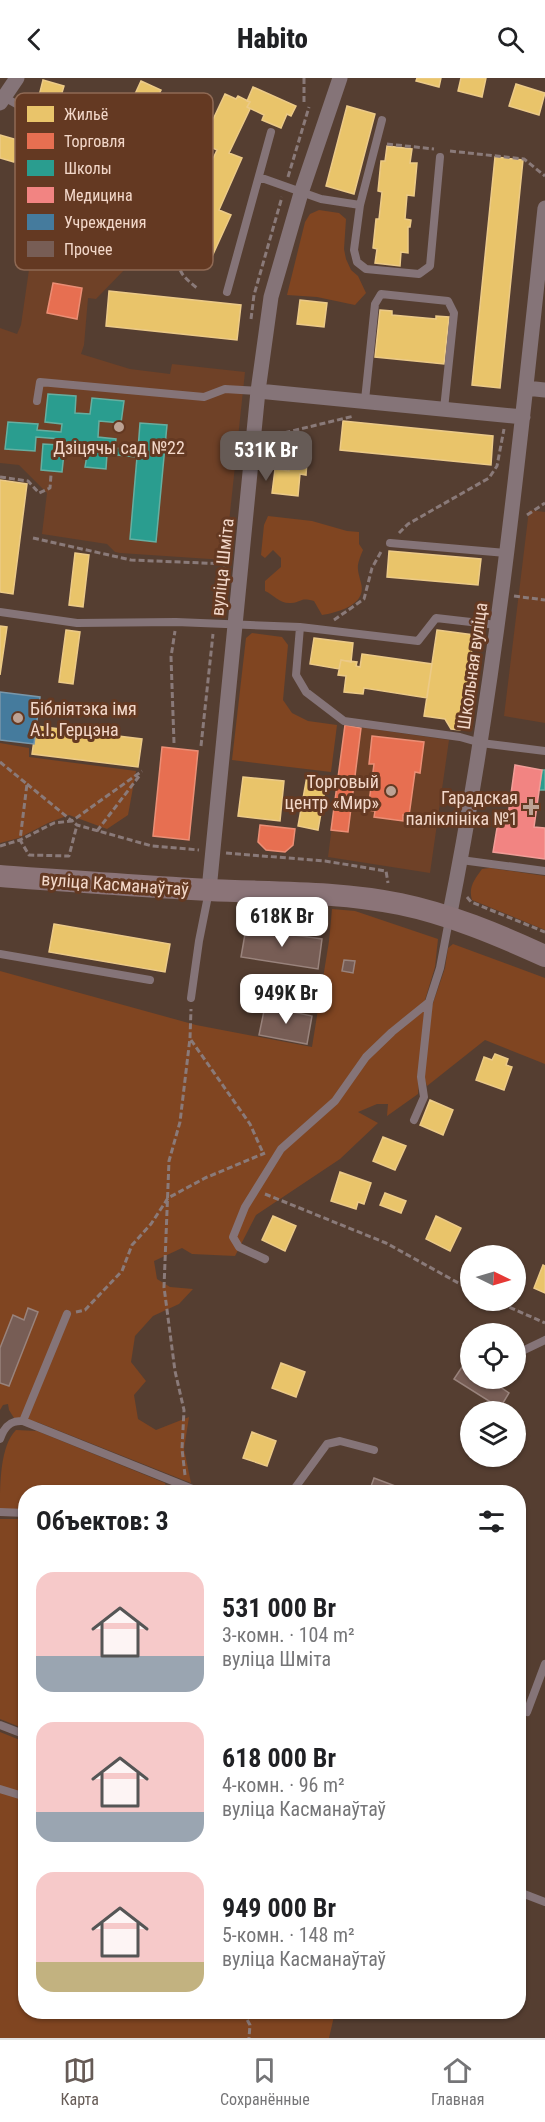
<!DOCTYPE html>
<html lang="ru">
<meta charset="utf-8">
<style>
:root{--surface:#fff;--page:#f2f2f2;--text:#202124;--muted:#757577;--line:#e0e0e0;--accent:#665b56}
body{margin:0;font-family:"Roboto Condensed",sans-serif;background:var(--page);color:var(--text);height:100vh;display:flex;flex-direction:column;font-size:22px;white-space:nowrap}
*{box-sizing:border-box;margin:0}
p{font-size:20px;color:var(--muted)}
.icon{flex:none;width:33px;height:33px;fill:none;stroke:currentColor;stroke-width:2;stroke-linecap:round;stroke-linejoin:round}
.map{position:relative;flex:1;overflow:hidden}
.side{position:absolute;left:18px;top:1407px;width:508px;height:534px;display:flex;flex-direction:column;background:var(--surface);border-radius:24px;box-shadow:0 2px 4px #0004}
.side>*{flex:none}
.needle{width:39px;rotate:95deg}
.tools{position:absolute;left:460px;top:1167px;display:grid;gap:12px}
.tools a{display:grid;place-items:center;width:66px;height:66px;border-radius:50%;background:var(--surface);box-shadow:0 2px 4px #0004;font-size:30px}
.price{position:absolute;translate:-50% -51px;padding:0 14px;border-radius:12px;background:#fff;color:#222;font-size:20px;line-height:39px;filter:drop-shadow(0 2px 3px #0008)}
.price::after{content:'';position:absolute;left:50%;top:36px;width:18px;height:14px;margin-left:-9px;background:inherit;clip-path:polygon(0 0,100% 0,50% 100%)}
.price.on{background:var(--accent);color:#fff}
ul{padding:0;list-style:none}
li{display:flex;align-items:center;gap:18px;height:150px;padding:0 18px}
li span{display:grid;place-items:center;flex:none;width:168px;height:120px;border-radius:18px;color:#555}
li>.icon{margin-inline-start:auto}
span .icon{width:72px;height:72px;fill:#fffc;stroke-width:1}
li b{font-size:26px}
h2{display:flex;justify-content:space-between;align-items:center;height:72px;padding:0 18px;font-size:26px}
header{display:flex;justify-content:space-between;align-items:center;height:78px;padding:0 18px;background:var(--surface);font-size:27px;font-weight:800}
.tab-bar{display:flex;justify-content:space-around;align-items:center;height:84px;border-top:2px solid var(--line);background:var(--surface);font-size:16px;color:var(--muted)}
.tab-bar a{display:grid;justify-items:center;gap:3px}
.tab-bar .on{color:var(--accent)}
.map>svg:first-child{display:block}
.built{fill:#6f4127}
.green{fill:#804521}
.homes{fill:#e9c46a;stroke:#ecca87;stroke-width:1.5}
.shops{fill:#e76f51;stroke:#eb8e75;stroke-width:1.5}
.schools{fill:#2a9d8f;stroke:#66afa1;stroke-width:1.5}
.health{fill:#f28482;stroke:#f29d98;stroke-width:1.5}
.public{fill:#457b9d;stroke:#7997aa;stroke-width:1.5}
.building{fill:#775d55;stroke:#99837c;stroke-width:1.5}
.lines{fill:none;stroke-linecap:round;stroke-linejoin:round}
.path{stroke:#8a7a79;stroke-width:3;stroke-dasharray:6 3;stroke-linecap:butt}
.lane{stroke:#857478;stroke-width:8}
.street{stroke:#857478;stroke-width:15}
.secondary{stroke:#8b7478;stroke-width:22}
.poi-dot{fill:#bca294;stroke:#643922;stroke-width:2}
.labels{text-anchor:middle;dominant-baseline:central;stroke-width:6;stroke-linejoin:round;paint-order:stroke}
.poi-label{font-size:18px;fill:#f3d8ca;stroke:#643922;text-anchor:end}
.street-label{font-size:18px;fill:#f3d8ca;stroke:#643922}
.key{fill:#643922;stroke:#8f6954;stroke-width:1.5}
.key-label{font-size:16px;fill:#f3d8ca}
</style>
<header><svg class="icon" aria-label="back" viewBox="0 0 24 24"><path d="M15 5l-7 7 7 7"/></svg>Habito<svg class="icon" aria-label="search" viewBox="0 0 24 24"><circle cx="10" cy="10" r="6"/><path d="M15 15l6 6"/></svg></header>
<div class="map">
<svg width="545" height="1960" viewBox="0 0 545 1960">
<rect width="100%" height="100%" fill="#553e31"/>
<path class="built" d="M65 67 161 102 168 115 159 136 158 157 96 221 88 220 84 267 81 276 130 291 170 296 172 286 245 294 225 482 120 475 115 474 107 466 42 456 47 415 19 387 0 385V250L17 256 21 247 32 171 45 99 53 100Z
M529 432 545 434V645L504 638Z
M345 647 449 662 430 795 328 779Z"/>
<path class="green" d="M319 132 339 135 346 141 344 171 346 181 351 192 358 198 366 215 355 227 317 219 287 217 305 144 310 136Z
M268 438 312 443 347 453 359 454V466L363 472C356 489 357 489 361 505 367 527 338 534 322 537L314 523C299 519 303 524 291 525 280 526 274 517 265 513V503L281 489V480L273 472 265 480 261 477 264 447Z
M252 555 282 559 288 567 283 622 292 635 308 643 337 647 331 694 232 682 246 560Z
M0 665 29 670V679L136 693 128 737 107 751 69 737 48 745 19 760 0 765Z
M490 790 545 798V852L472 822C468 809 475 801 482 791Z
M332 831 355 833 438 861 435 889 425 922 418 1016 387 1038 388 1026H377L358 1034 378 1045 340 1081 256 1137 235 1178 192 1176 182 1170 154 1183 157 1201 170 1209 193 1211 179 1226 153 1238 135 1258 131 1284 146 1303 134 1317 138 1341 156 1352 189 1339 184 1371 191 1405 37 1344 14 1340 9 1332 8 1326 3 1327 0 1332V893L196 947 312 969 329 863Z
M453 866 545 900V986L485 962 427 1008 424 999 432 928 445 890 448 870Z
M16 1352 37 1353 165 1405 167 1414H26L25 1431H0C0 1406 0 1368 16 1352Z
M0 1441H25V1651L0 1641Z
M0 1654 25 1664 26 1934H335L329 1960H0Z"/>
<path class="homes" d="M417 0H441L439 9 416 3Z
M461 0H486L482 19 458 13Z
M43 2 64 8 58 28 38 22Z
M141 3 161 12 149 36 130 27Z
M516 6 545 15 539 37 509 28Z
M253 9 296 28 291 38 287 36 281 50 262 42 264 37 247 29 250 24 247 23Z
M225 16 236 21 238 18 250 24 247 29 250 31 229 75 242 80 219 132 231 137 210 183 208 182 205 187 182 174 199 137 201 138 206 127 194 122 217 72 202 65Z
M347 28 375 36 354 116 326 108Z
M0 57 21 63 14 84 0 80Z
M387 68 412 71 410 85H417L414 118 407 117 405 141 411 142 410 149H408V175L401 174 400 188 375 185 377 171 373 170 376 141H379L382 114 378 113 381 83H385Z
M495 79 523 82 500 310 472 307Z
M109 213 241 227 237 262 106 248Z
M300 222 327 225 324 249 297 246Z
M380 232 392 233V237L436 241V238L449 239 444 286 375 279Z
M343 343 493 358 491 387 340 372Z
M290 381 307 383 306 397 300 396 298 418 272 415 275 391 289 393Z
M0 402 27 406 13 516 0 514Z
M389 473 481 481 478 507 387 499Z
M75 475 89 477 83 529 69 527Z
M0 548 7 549 0 597Z
M66 552 80 554 73 606 59 604Z
M437 552 474 557 460 652 451 651 445 641 424 638Z
M314 560 353 565 351 584 341 582 339 591 310 586Z
M362 576 432 586 427 620 364 610 363 616 344 614 346 598 338 597 341 582 357 584 356 588 360 589Z
M36 648 142 661 138 689 32 676Z
M307 698 327 701 318 752 298 748Z
M243 699 284 703 280 743 238 738Z
M54 846 170 866 165 894 49 874Z
M495 976 508 981 506 987 512 989 504 1012 476 1002 484 979 492 982Z
M430 1022 453 1032 443 1057 420 1047Z
M383 1059 406 1068 395 1092 373 1083Z
M340 1094 371 1105 364 1126 358 1124 356 1131 331 1123Z
M385 1115 406 1123 401 1135 380 1127Z
M273 1138 296 1148 285 1173 262 1162Z
M436 1138 461 1150 450 1173 426 1161Z
M543 1187 545 1188V1215L534 1210Z
M281 1285 305 1294 296 1319 272 1310Z
M252 1354 276 1363 267 1388 243 1380Z"/>
<path class="shops" d="M53 205 82 210 77 241 47 235Z
M345 647 361 650 348 754 331 752Z
M372 658 424 664 420 695 415 694 409 738 403 737V743L374 739 375 733 368 732 374 686H369Z
M162 669 198 673 189 762 153 758Z
M260 747 295 751 293 767 285 774 266 772 258 764Z"/>
<path class="schools" d="M48 316 76 318 75 335 90 336 92 320 124 323 121 345 99 343 98 359 116 361 115 370 138 372 140 345 167 347 156 464 130 461 137 379 107 376 106 391 85 389 87 377 64 375 62 394 41 392 43 366 60 367 61 361 36 359 35 373 5 371 8 344 38 346 37 352 61 354 62 346 45 344Z
M542 692H545V712H539Z"/>
<path class="health" d="M515 687 542 692 534 749 545 750V781L493 774 498 744 507 745Z"/>
<path class="public" d="M0 614 40 619 34 666 0 662Z"/>
<path class="building" d="M246 850 322 861 318 891 241 879Z
M344 882 355 883 353 895 342 893Z
M265 928 312 938 307 966 259 957Z
M28 1230 38 1234 9 1308 0 1305V1270L13 1237 24 1242Z
M464 1286 471 1290V1300H487L509 1315 500 1330 454 1301Z
M374 1400 411 1414H369Z"/>
<g class="lines">
<path class="path" d="M304 0V27
M387 66 434 71
M450 73 524 81 545 98
M142 87C149 90 163 93 168 98 180 111 169 123 169 138 168 157 173 181 183 197 187 202 192 206 197 210
M288 99 309 29
M251 241 254 217 282 119
M267 359 354 338
M0 399 28 403 39 415 50 410 51 397
M527 437 545 425
M399 455 408 446 489 400 497 388 504 351
M33 460 131 482 227 486
M514 518 545 522
M215 535 219 498 225 489
M334 542 364 521 372 490 382 472
M174 665 171 579 175 553
M201 668 213 556
M0 684 27 706 20 762 29 777 69 778 77 747
M27 706 72 743 142 693
M97 753 140 697
M0 768 20 762 54 745 72 743 77 747 152 768 199 772
M226 775 325 783 386 793 388 805
M467 819 471 824 545 854
M191 962 250 1046 264 1077
M265 1116 386 1165 471 1212
M493 1222 545 1245
M76 1234 85 1232 122 1193 132 1167 151 1146 168 1120 205 1100 265 1075
M185 1397 182 1371 184 1332 175 1293 164 1209 169 1083 180 1044 190 960 191 931
M243 1934 250 1947 249 1960"/>
<path class="lane" d="M4 19 80 62 133 83 97 171
M259 99 321 121 360 127 354 172 357 184 366 191 419 196 430 188 440 79
M125 103 159 117
M360 127 382 42
M227 214 271 54
M365 322 375 226 381 216 448 223 454 235 444 331
M37 323 40 304 204 319 225 311 258 313
M390 465 506 475
M0 534 77 545 176 544 300 549 418 563 436 540 497 547
M300 549 296 597 306 614 344 643 460 659 481 665 545 673
M461 782 545 793
M0 876 150 902
M191 920 199 863 209 813
M414 1042 424 1019 421 999 429 924
M265 1181 239 1169 233 1159 245 1129 281 1071 335 1023 366 979 392 954 429 924 440 890 449 842
M516 1276 545 1262
M23 1343 67 1236
M0 1361C4 1349 10 1342 23 1343L200 1414
M292 1414 327 1366 340 1363 374 1372
M0 1434 26 1435
M527 1634 545 1586
M0 1647 26 1657
M0 1711 26 1719
M519 1814 545 1824"/>
<path class="street" d="M0 25 17 0
M526 310 545 312
M258 313 523 339
M209 812 258 313 271 219 301 115 340 0
M449 840C496 606 520 367 545 130"/>
<path class="secondary" d="M0 798C70 803 139 808 209 812 272 815 337 813 400 826 449 836 499 857 545 878"/>
</g>
<g class="poi-dot">
<circle cx="119" cy="349" r="6"/>
<circle cx="18" cy="640" r="6"/>
<circle cx="391" cy="713" r="6"/>
<path d="M528 720h6v6h6v6h-6v6h-6v-6h-6v-6h6z"/>
</g>
<g class="labels">
<g class="poi-label">
<text x="119" y="369" text-anchor="middle">Дзіцячы сад №22</text>
<text x="30" y="630" text-anchor="start">Бібліятэка імя<tspan x="30" dy="21">А.І. Герцэна</tspan></text>
<text x="379" y="703">Торговый<tspan x="379" dy="21">центр «Мир»</tspan></text>
<text x="518" y="719">Гарадская<tspan x="518" dy="21">паліклініка №1</tspan></text>
</g>
<g class="street-label">
<text transform="translate(222 489) rotate(-84)">вуліца Шміта</text>
<text transform="translate(472 588) rotate(-82)">Школьная вуліца</text>
<text transform="translate(115 806) rotate(4)">вуліца Касманаўтаў</text>
</g>
</g>
<rect x="15" y="15" width="198" height="177" rx="9" class="key"/>
<rect x="27" y="28" width="27" height="16" fill="#e9c46a"/>
<rect x="27" y="55" width="27" height="16" fill="#e76f51"/>
<rect x="27" y="82" width="27" height="16" fill="#2a9d8f"/>
<rect x="27" y="109" width="27" height="16" fill="#f28482"/>
<rect x="27" y="136" width="27" height="16" fill="#457b9d"/>
<rect x="27" y="163" width="27" height="16" fill="#775d55"/>
<g class="key-label">
<text x="64" y="42">Жильё</text>
<text x="64" y="69">Торговля</text>
<text x="64" y="96">Школы</text>
<text x="64" y="123">Медицина</text>
<text x="64" y="150">Учреждения</text>
<text x="64" y="177">Прочее</text>
</g>
</svg>
<div class="tools">
<a><svg class="needle" viewBox="-14 -14 28 28"><path d="M0-13l5 13h-10z" fill="#e53935"/><path d="M0 13l5-13h-10z" fill="#757577"/></svg></a>
<a><svg class="icon" aria-label="locate" viewBox="0 0 24 24"><circle cx="12" cy="12" r="6"/><path d="M12 2v4M12 18v4M2 12h4M18 12h4"/></svg></a>
<a><svg class="icon" aria-label="layers" viewBox="0 0 24 24"><path d="M12 4l9 5-9 5-9-5zM3 14l9 5 9-5"/></svg></a>
</div>
<b class="price on" style="left:266px;top:404px">531K Br</b>
<b class="price" style="left:282px;top:870px">618K Br</b>
<b class="price" style="left:286px;top:947px">949K Br</b>
<section class="side">
<h2>Объектов: 3<svg class="icon" aria-label="filters" viewBox="0 0 24 24"><path d="M4 7h16M4 17h16"/><circle cx="9" cy="7" r="2"/><circle cx="15" cy="17" r="2"/></svg></h2>
<ul>
<li><span style="background:linear-gradient(#f6c9c9 70%,#9aa5b1 0)"><svg class="icon" aria-label="home" viewBox="0 0 24 24"><path d="M3 11l9-7 9 7M6 9v11h12V9"/></svg></span><div><b>531 000 Br</b><p>3-комн. · 104 m²</p><p>вуліца Шміта</p></div></li>
<li><span style="background:linear-gradient(#f6c9c9 75%,#9aa5b1 0)"><svg class="icon" aria-label="home" viewBox="0 0 24 24"><path d="M3 11l9-7 9 7M6 9v11h12V9"/></svg></span><div><b>618 000 Br</b><p>4-комн. · 96 m²</p><p>вуліца Касманаўтаў</p></div></li>
<li><span style="background:linear-gradient(#f6c9c9 75%,#c2b280 0)"><svg class="icon" aria-label="home" viewBox="0 0 24 24"><path d="M3 11l9-7 9 7M6 9v11h12V9"/></svg></span><div><b>949 000 Br</b><p>5-комн. · 148 m²</p><p>вуліца Касманаўтаў</p></div></li>
</ul>
</section>
</div>
<nav class="tab-bar">
<a class="on"><svg class="icon" aria-label="map" viewBox="0 0 24 24"><path d="M3 6l6-2 6 2 6-2v14l-6 2-6-2-6 2zM9 4v14M15 6v14"/></svg>Карта</a>
<a><svg class="icon" aria-label="saved" viewBox="0 0 24 24"><path d="M7 4h10v16l-5-4-5 4z"/></svg>Сохранённые</a>
<a><svg class="icon" aria-label="home" viewBox="0 0 24 24"><path d="M3 11l9-7 9 7M6 9v11h12V9"/></svg>Главная</a>
</nav>
